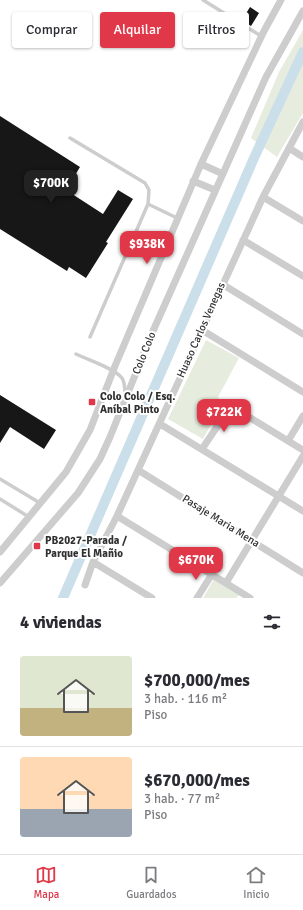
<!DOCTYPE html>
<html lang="es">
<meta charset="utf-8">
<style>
:root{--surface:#fff;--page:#f7f7f7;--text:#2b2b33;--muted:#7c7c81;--line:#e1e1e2;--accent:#e03848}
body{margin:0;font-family:Signika,sans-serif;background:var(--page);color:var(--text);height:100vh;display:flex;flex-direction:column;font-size:15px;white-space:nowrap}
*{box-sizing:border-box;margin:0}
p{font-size:13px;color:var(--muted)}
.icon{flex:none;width:22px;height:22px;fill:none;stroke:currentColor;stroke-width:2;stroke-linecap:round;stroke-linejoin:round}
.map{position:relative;height:598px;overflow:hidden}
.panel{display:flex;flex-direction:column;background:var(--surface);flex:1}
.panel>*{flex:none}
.top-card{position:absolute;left:12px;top:12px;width:279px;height:36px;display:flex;gap:8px}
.price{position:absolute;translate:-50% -34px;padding:0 9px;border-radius:8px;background:var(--accent);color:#fff;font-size:13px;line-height:26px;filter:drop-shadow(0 1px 2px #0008)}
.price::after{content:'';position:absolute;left:50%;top:24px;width:12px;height:9px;margin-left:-6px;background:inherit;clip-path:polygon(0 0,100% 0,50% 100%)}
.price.on{background:#222;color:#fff}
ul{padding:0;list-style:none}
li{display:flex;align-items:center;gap:12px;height:100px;padding:0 20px}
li+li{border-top:1px solid var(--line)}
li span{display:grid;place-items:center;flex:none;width:112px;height:80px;border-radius:4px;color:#555}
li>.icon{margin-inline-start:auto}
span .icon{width:48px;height:48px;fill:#fffc;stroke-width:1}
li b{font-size:17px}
h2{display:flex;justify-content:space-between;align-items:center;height:48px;padding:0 20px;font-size:17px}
.chip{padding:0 14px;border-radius:4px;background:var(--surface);box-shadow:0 1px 3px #0004;font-size:14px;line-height:36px}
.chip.on{background:var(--accent);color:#fff}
.tabs{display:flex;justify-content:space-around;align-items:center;height:56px;border-top:1px solid var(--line);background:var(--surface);font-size:11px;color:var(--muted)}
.tabs a{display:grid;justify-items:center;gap:2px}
.tabs .on{color:var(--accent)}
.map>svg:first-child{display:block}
.green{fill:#e6ecde}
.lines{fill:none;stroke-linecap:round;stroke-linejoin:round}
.canal{stroke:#cbdfeb;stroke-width:10}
.building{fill:#171717}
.service{stroke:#cdcdcd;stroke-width:3.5}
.minor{stroke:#cdcdcd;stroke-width:7}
.poi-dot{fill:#e03848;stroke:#fff;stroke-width:1.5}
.labels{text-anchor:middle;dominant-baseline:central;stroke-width:4;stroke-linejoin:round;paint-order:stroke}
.street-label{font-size:11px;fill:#303030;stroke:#fff}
.poi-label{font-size:11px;font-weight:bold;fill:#303030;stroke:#fff;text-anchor:start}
</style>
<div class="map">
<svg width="303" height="598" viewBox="0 0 303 598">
<rect width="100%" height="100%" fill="#fff"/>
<path class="green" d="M303 30V113L277 157 251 138 279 72Z
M206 340 239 358 218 397 222 404 203 439 168 419Z
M214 579 239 595 236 598H203Z"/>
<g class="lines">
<path class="canal" d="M63 598 254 158 303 52"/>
</g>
<path class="building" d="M250 7 259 13 251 26 242 20Z
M0 116 80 167 66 190 103 214 118 190 133 199 106 242 108 243 86 278 69 267 67 271 0 229Z
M0 395 56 430 44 449 10 427 0 443Z"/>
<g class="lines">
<path class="service" d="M203 0 261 36
M70 138 145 183 149 190 148 204 90 337
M148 204 177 218
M76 354C88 360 114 368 122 378 125 383 125 389 125 394
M0 479 40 503
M0 499 29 517"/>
<path class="minor" d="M289 148 303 157
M201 164 223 174
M193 181 215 190
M263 197 303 221
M243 240 303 276
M222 284 303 334
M202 330 303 392
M160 424 303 511
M288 441 303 416
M202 449 231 406 303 450
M138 470 303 573
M117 516 250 598
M0 552 66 472 90 430 115 366 201 164 264 31 281 0
M93 562 152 598
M0 583 78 493 100 459 110 437 153 331 266 77 303 11
M226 583 303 456
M85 585 93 562 117 516 263 197 303 122
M197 598 212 574"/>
</g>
<g class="poi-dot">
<rect x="88" y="398" width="8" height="8" rx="2"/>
<rect x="33" y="542" width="8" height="8" rx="2"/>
</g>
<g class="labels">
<g class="street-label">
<text transform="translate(201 330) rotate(-66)">Huaso Carlos Venegas</text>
<text transform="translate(144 353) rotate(-68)">Colo Colo</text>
<text transform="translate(221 521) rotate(32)">Pasaje Maria Mena</text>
</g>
<g class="poi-label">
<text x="100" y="396">Colo Colo / Esq.<tspan x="100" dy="13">Aníbal Pinto</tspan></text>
<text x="45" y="540">PB2027-Parada /<tspan x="45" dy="13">Parque El Mañio</tspan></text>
</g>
</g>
</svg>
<b class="price on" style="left:51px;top:204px">$700K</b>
<b class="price" style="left:147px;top:265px">$938K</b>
<b class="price" style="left:224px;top:433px">$722K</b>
<b class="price" style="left:196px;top:581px">$670K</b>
<div class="top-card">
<a class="chip">Comprar</a>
<a class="chip on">Alquilar</a>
<a class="chip">Filtros</a>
</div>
</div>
<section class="panel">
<h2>4 viviendas<svg class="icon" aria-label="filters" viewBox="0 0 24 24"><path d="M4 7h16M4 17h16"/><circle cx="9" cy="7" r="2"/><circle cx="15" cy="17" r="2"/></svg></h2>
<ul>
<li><span style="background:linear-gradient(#dfe7d0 65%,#c2b280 0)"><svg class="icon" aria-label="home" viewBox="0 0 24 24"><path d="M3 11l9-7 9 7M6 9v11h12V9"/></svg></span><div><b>$700,000/mes</b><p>3 hab. · 116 m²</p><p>Piso</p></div></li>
<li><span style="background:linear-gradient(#ffd9b3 65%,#9aa5b1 0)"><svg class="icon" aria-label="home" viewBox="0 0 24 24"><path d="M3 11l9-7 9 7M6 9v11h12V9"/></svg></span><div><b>$670,000/mes</b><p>3 hab. · 77 m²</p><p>Piso</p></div></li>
</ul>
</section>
<nav class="tabs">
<a class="on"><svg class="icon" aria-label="map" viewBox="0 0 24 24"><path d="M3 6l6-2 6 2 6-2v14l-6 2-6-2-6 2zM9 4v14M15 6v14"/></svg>Mapa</a>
<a><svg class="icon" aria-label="saved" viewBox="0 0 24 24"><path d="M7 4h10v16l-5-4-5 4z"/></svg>Guardados</a>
<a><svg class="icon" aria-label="home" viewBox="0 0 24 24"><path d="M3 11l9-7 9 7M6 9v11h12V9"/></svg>Inicio</a>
</nav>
